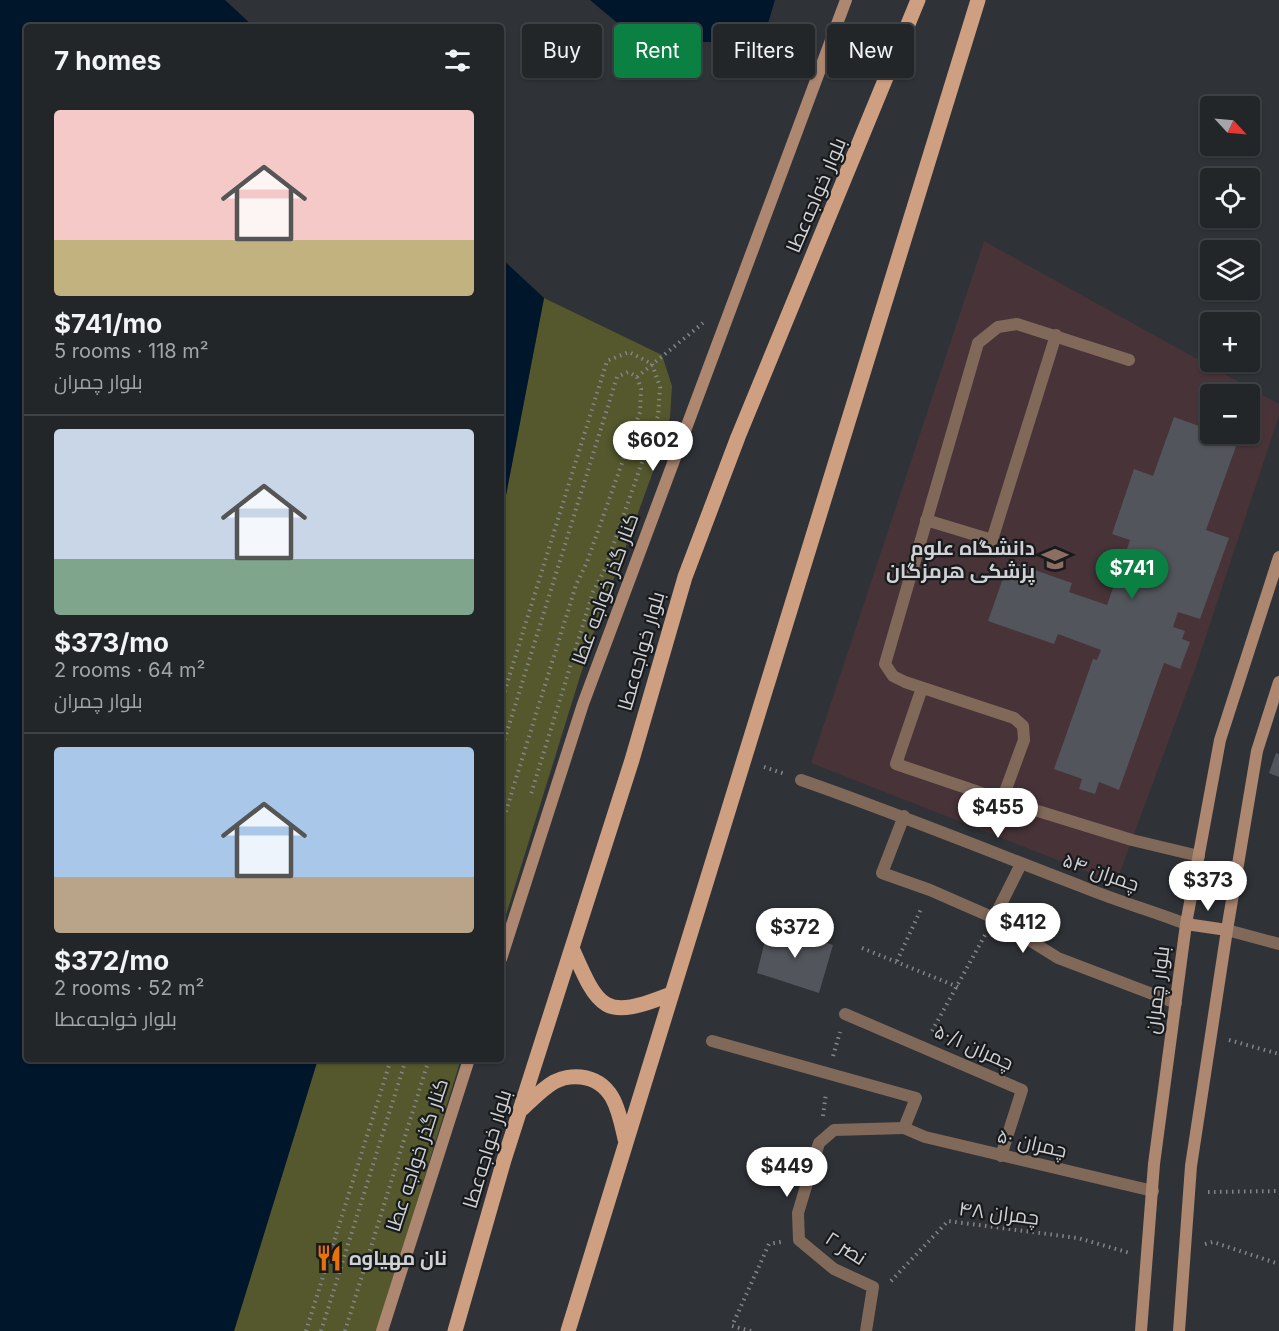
<!DOCTYPE html>
<meta charset="utf-8">
<style>
:root{--surface:#232629;--page:#2f3235;--text:#f1f3f6;--muted:#a3a5a8;--line:#404346;--accent:#0b8043}
body{margin:0;font-family:Inter,Cairo,sans-serif;background:var(--page);color:var(--text);height:100vh;display:flex;flex-direction:column;font-size:22px;white-space:nowrap}
*{box-sizing:border-box;margin:0}
p{font-size:20px;color:var(--muted)}
.icon{flex:none;width:33px;height:33px;fill:none;stroke:currentColor;stroke-width:2;stroke-linecap:round;stroke-linejoin:round}
.map{position:relative;flex:1;overflow:hidden}
.sheet{position:absolute;left:24px;top:24px;width:480px;height:1038px;display:flex;flex-direction:column;background:var(--surface);border-radius:6px;box-shadow:0 2px 4px #0004,0 0 0 2px var(--line)}
.sheet>*{flex:none}
.hud{position:absolute;left:522px;top:24px;width:570px;height:54px;display:flex;gap:12px}
.needle{width:39px;rotate:116deg}
.buttons{position:absolute;left:1200px;top:96px;display:grid;gap:12px}
.buttons a{display:grid;place-items:center;width:60px;height:60px;border-radius:6px;background:var(--surface);box-shadow:0 2px 4px #0004,0 0 0 2px var(--line);font-size:30px}
.price{position:absolute;translate:-50% -51px;padding:0 14px;border-radius:21px;background:#fff;color:#222;font-size:20px;line-height:39px;filter:drop-shadow(0 2px 3px #0008)}
.price::after{content:'';position:absolute;left:50%;top:36px;width:18px;height:14px;margin-left:-9px;background:inherit;clip-path:polygon(0 0,100% 0,50% 100%)}
.price.on{background:var(--accent);color:#fff}
ul{padding:0;list-style:none}
li{display:grid;align-content:center;gap:12px;height:318px;padding:0 30px}
li+li{border-top:2px solid var(--line)}
li span{display:grid;place-items:center;height:186px;border-radius:6px;color:#555}
li>.icon{margin-inline-start:auto}
span .icon{width:108px;height:108px;fill:#fffc;stroke-width:1}
li b{font-size:26px}
h2{display:flex;justify-content:space-between;align-items:center;height:72px;padding:0 30px;font-size:26px}
.pill{padding:0 21px;border-radius:6px;background:var(--surface);box-shadow:0 2px 4px #0004,0 0 0 2px var(--line);font-size:21px;line-height:54px}
.pill.on{background:var(--accent);color:#fff}
.map>svg:first-child{display:block}
.education{fill:#473338;fill-rule:evenodd}
.green{fill:#54582c}
.water{fill:#00162a}
.pier{fill:#2f3237}
.building{fill:#52555b}
.lines{fill:none;stroke-linecap:round;stroke-linejoin:round}
.path{stroke:#83858a;stroke-width:4;stroke-dasharray:1.5 4.5;stroke-linecap:butt}
.lane{stroke:#81695a;stroke-width:12}
.street{stroke:#81695a;stroke-width:12}
.secondary{stroke:#ad8770;stroke-width:12}
.primary{stroke:#cf9f81;stroke-width:15}
.labels{text-anchor:middle;dominant-baseline:central;stroke-width:4.5;stroke-linejoin:round;paint-order:stroke}
.street-label{font-size:20px;fill:#cfd1d5;stroke:#181a1c}
.poi-label{font-size:20px;font-weight:bold;fill:#cfd1d5;stroke:#181a1c;text-anchor:end}
</style>
<div class="map">
<svg width="1279" height="1331" viewBox="0 0 1279 1331">
<rect width="100%" height="100%" fill="#2f3237"/>
<path class="education" d="M984 241 1279 404V416L1194 672 1116 883 811 763ZM1210 394H1250V434H1210Z"/>
<path class="green" d="M544 298 662 355 672 386 670 418 659 455 616 574 605 596 501 931V521Z
M318 1059H461L377 1331H234Z"/>
<path class="water" d="M0 0H225L254 27H27V1059H318L234 1331H0Z
M590 0H775L762 43 639 41Z
M501 258 544 298 501 521Z"/>
<path class="pier" d="M587 0 639 41 762 43 761 46 639 44Z"/>
<path class="building" d="M1203 413 1210 416V434H1226L1239 438 1206 530 1229 538 1200 619 1178 612 1173 627 1185 631 1182 639 1190 642 1180 669 1164 663 1119 790 1099 782 1095 794 1079 789 1082 779 1054 769 1093 659 1097 660 1101 650 1058 634 1054 644 988 621 1009 561 1072 583 1069 592 1107 605 1130 540 1112 534 1134 469 1153 476 1174 417 1199 426Z
M1276 753 1279 754V777L1269 773Z
M769 924 833 945 819 993 757 973Z"/>
<g class="lines">
<path class="path" d="M637 377 703 323
M501 703 607 361 629 352 652 364 660 387 658 416 605 569 593 592 531 794
M501 751 617 377 628 372 637 377 641 389 640 412 587 562 576 585 501 827
M764 767 785 774
M862 948 958 987
M897 961 922 907
M932 1031 985 935
M1229 1040 1279 1054
M833 1056 840 1032
M823 1116 826 1093
M1208 1192 1279 1191
M1205 1244 1213 1242 1279 1264
M891 1281 948 1221 1078 1238 1130 1253
M306 1331 391 1059
M321 1331 406 1059
M345 1331 429 1059
M751 1331 732 1326 769 1244 781 1242"/>
<path class="lane" d="M1129 360 1017 324 998 327 978 343 885 664 893 676 905 682 1014 718 1023 726 1024 740 1002 800 1132 840 1199 856
M926 520 992 540 1056 335
M922 688 896 764 1002 800
M994 918 1021 864
M845 1014 1022 1090 1001 1156
M712 1041 916 1098 904 1128 925 1137 1153 1191"/>
<path class="street" d="M801 780C896 813 989 851 1083 887 1117 901 1152 911 1186 924
M904 816 882 873 930 890 994 918 1058 958 1176 1003
M1227 930 1279 944
M866 1331 873 1287 834 1269 799 1240 798 1213 819 1143 834 1130 904 1128"/>
<path class="secondary" d="M1186 924 1227 930
M501 959 583 704 846 0
M382 1331 469 1059
M1141 1331 1154 1164 1186 924 1220 740 1279 557
M1179 1331 1191 1166 1227 930 1257 751 1279 682"/>
<path class="primary" d="M572 948C599 1010 604 1021 671 994
M522 1109C532 1100 542 1089 554 1082 561 1078 572 1076 581 1077 614 1081 619 1112 625 1139
M455 1331 504 1160 632 760 685 577 738 437 918 0
M568 1331 978 0"/>
</g>
<defs>
<g id="university-bare" transform="scale(2.07)"><path d="M0-5L7-2L0 1L-7-2ZM-4 1L0 2.5L4 1V4Q0 6-4 4Z" fill="#8d6e63" stroke="#181a1c" stroke-width="2.5" paint-order="stroke"/></g>
<g id="restaurant-bare" transform="scale(2.07)"><path d="M-5-6h1v4h1v-4h1v4h1v-4h1v5L-1.5 .5V6h-2V.5L-5-1ZM5-6V6H3V1.5H1.5Q1.5-4 5-6Z" fill="#e8710a" stroke="#181a1c" stroke-width="2.5" paint-order="stroke"/></g>
</defs>
<g fill-rule="evenodd">
<use href="#university-bare" x="1055" y="559"/>
<use href="#restaurant-bare" x="329" y="1258"/>
</g>
<g class="labels">
<g class="street-label">
<text transform="translate(816 195) rotate(-67)">بلوار خواجه‌عطا</text>
<text transform="translate(605 589) rotate(-70)">کنار گذر خواجه عطا</text>
<text transform="translate(641 651) rotate(-74)">بلوار خواجه‌عطا</text>
<text transform="translate(1101 872) rotate(19)">چمران ۵۴</text>
<text transform="translate(1157 990) rotate(-83)">بلوار چمران</text>
<text transform="translate(974 1047) rotate(24)">چمران ۵۰/۱</text>
<text transform="translate(1032 1143) rotate(13)">چمران ۵۰</text>
<text transform="translate(487 1149) rotate(-73)">بلوار خواجه‌عطا</text>
<text transform="translate(417 1155) rotate(-72)">کنار گذر خواجه عطا</text>
<text transform="translate(999 1213) rotate(7)">چمران ۴۸</text>
<text transform="translate(846 1248) rotate(33)">نصر ۲</text>
</g>
<g class="poi-label">
<text x="1035" y="548">دانشگاه علوم<tspan x="1035" dy="23">پزشکی هرمزگان</tspan></text>
<text x="349" y="1258" text-anchor="start">نان مهیاوه</text>
</g>
</g>
</svg>
<div class="buttons">
<a><svg class="needle" viewBox="-14 -14 28 28"><path d="M0-13l5 13h-10z" fill="#e53935"/><path d="M0 13l5-13h-10z" fill="#a3a5a8"/></svg></a>
<a><svg class="icon" aria-label="locate" viewBox="0 0 24 24"><circle cx="12" cy="12" r="6"/><path d="M12 2v4M12 18v4M2 12h4M18 12h4"/></svg></a>
<a><svg class="icon" aria-label="layers" viewBox="0 0 24 24"><path d="M12 4l9 5-9 5-9-5zM3 14l9 5 9-5"/></svg></a>
<a>+</a>
<a>−</a>
</div>
<b class="price" style="left:653px;top:472px">$602</b>
<b class="price on" style="left:1132px;top:600px">$741</b>
<b class="price" style="left:998px;top:839px">$455</b>
<b class="price" style="left:1208px;top:912px">$373</b>
<b class="price" style="left:1023px;top:954px">$412</b>
<b class="price" style="left:795px;top:959px">$372</b>
<b class="price" style="left:787px;top:1198px">$449</b>
<div class="hud">
<a class="pill">Buy</a>
<a class="pill on">Rent</a>
<a class="pill">Filters</a>
<a class="pill">New</a>
</div>
<section class="sheet">
<h2>7 homes<svg class="icon" aria-label="filters" viewBox="0 0 24 24"><path d="M4 7h16M4 17h16"/><circle cx="9" cy="7" r="2"/><circle cx="15" cy="17" r="2"/></svg></h2>
<ul>
<li><span style="background:linear-gradient(#f6c9c9 70%,#c2b280 0)"><svg class="icon" aria-label="home" viewBox="0 0 24 24"><path d="M3 11l9-7 9 7M6 9v11h12V9"/></svg></span><div><b>$741/mo</b><p>5 rooms · 118 m²</p><p>بلوار چمران</p></div></li>
<li><span style="background:linear-gradient(#c9d6e8 70%,#7fa58c 0)"><svg class="icon" aria-label="home" viewBox="0 0 24 24"><path d="M3 11l9-7 9 7M6 9v11h12V9"/></svg></span><div><b>$373/mo</b><p>2 rooms · 64 m²</p><p>بلوار چمران</p></div></li>
<li><span style="background:linear-gradient(#a9c7e8 70%,#b9a48a 0)"><svg class="icon" aria-label="home" viewBox="0 0 24 24"><path d="M3 11l9-7 9 7M6 9v11h12V9"/></svg></span><div><b>$372/mo</b><p>2 rooms · 52 m²</p><p>بلوار خواجه‌عطا</p></div></li>
</ul>
</section>
</div>
